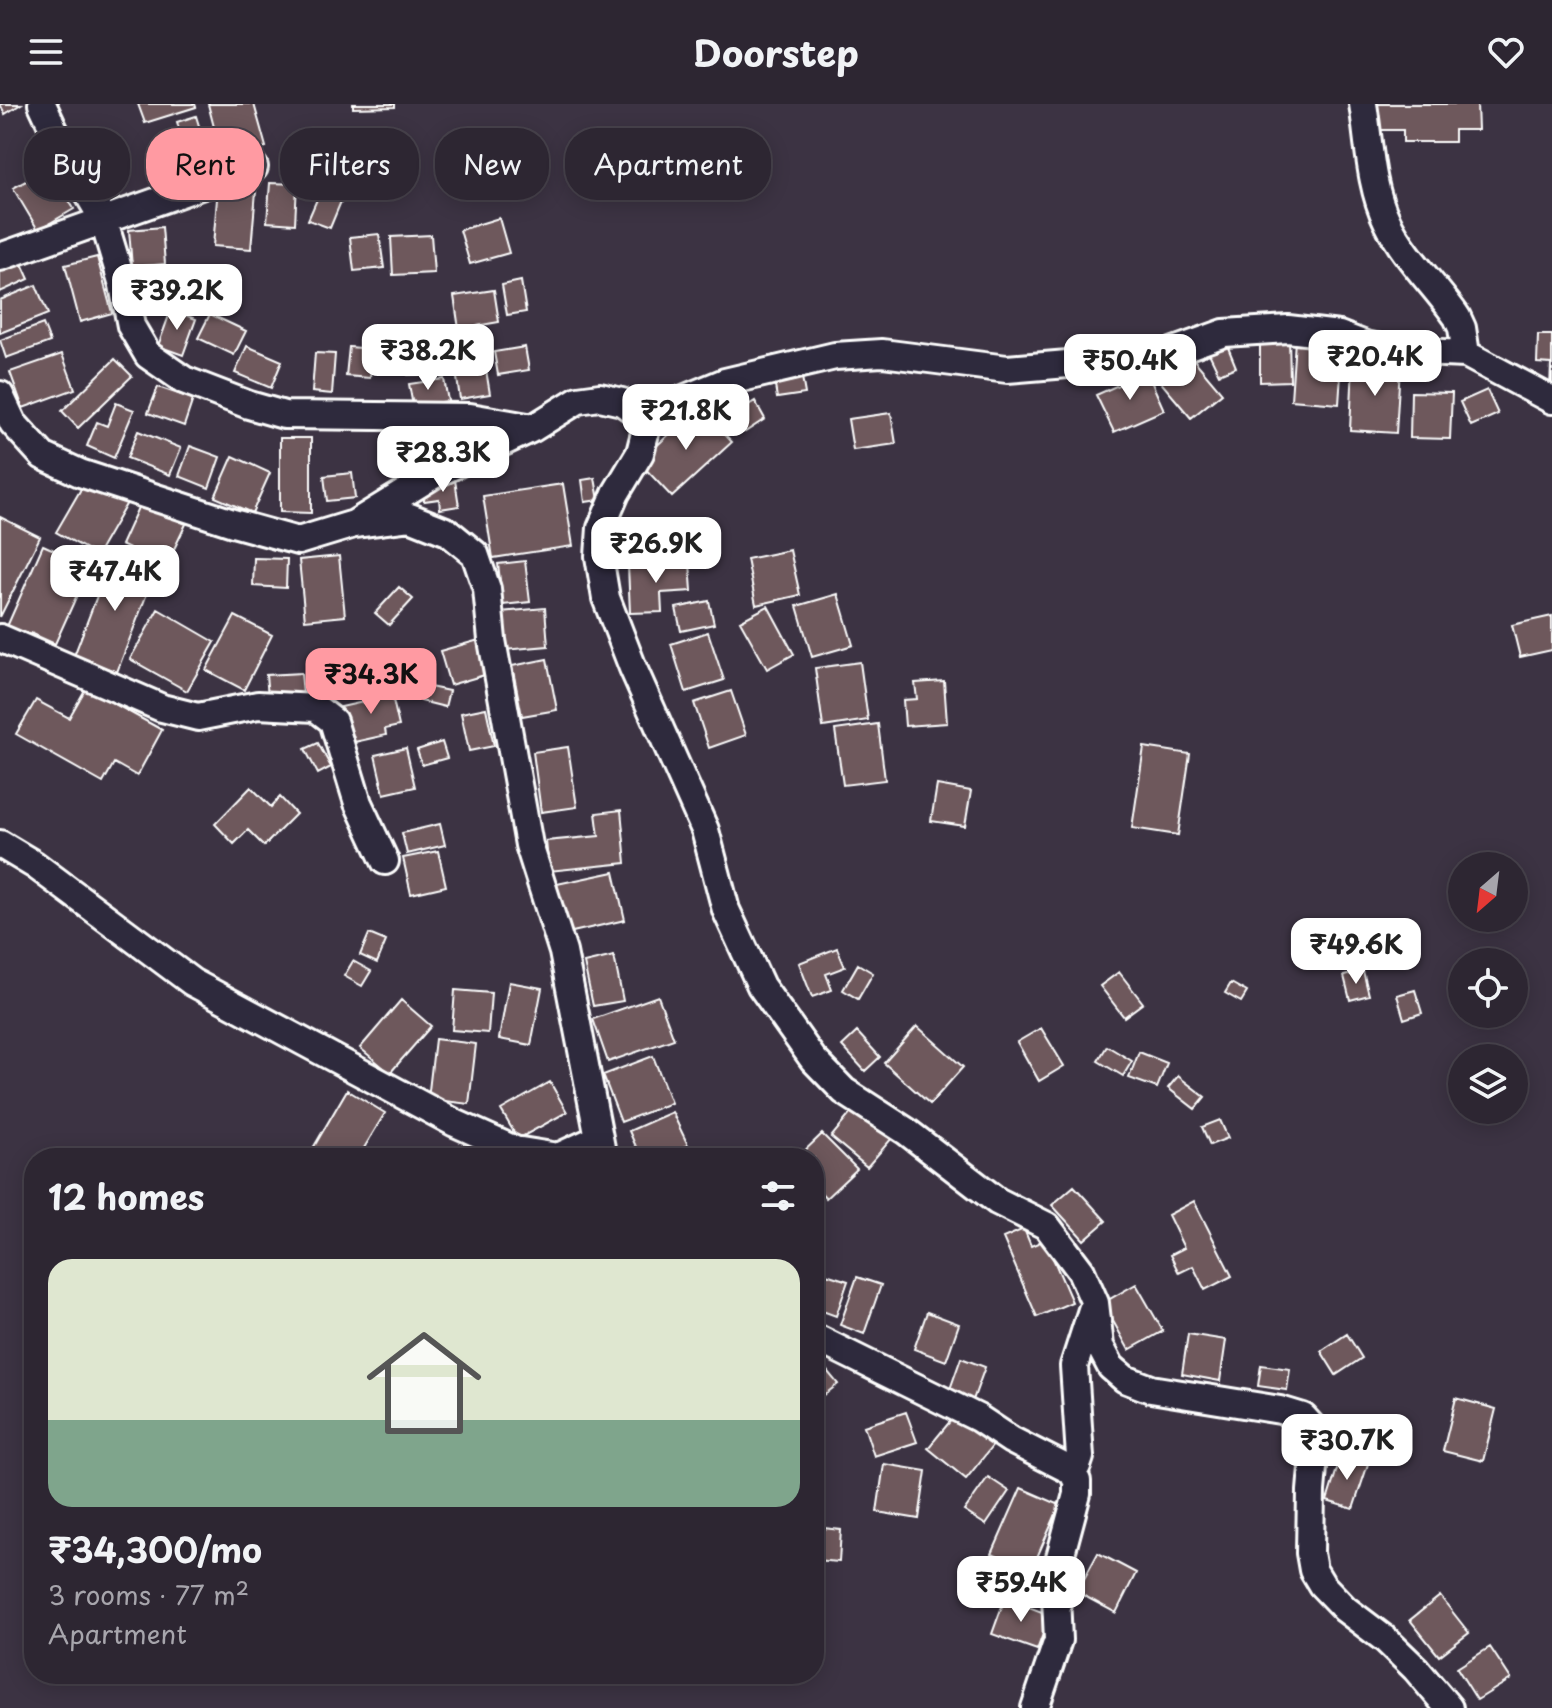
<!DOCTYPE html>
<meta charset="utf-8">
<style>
:root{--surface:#2d2632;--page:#39323e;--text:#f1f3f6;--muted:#a7a5ac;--line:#48434d;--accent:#ff9aa2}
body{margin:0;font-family:"Playpen Sans",sans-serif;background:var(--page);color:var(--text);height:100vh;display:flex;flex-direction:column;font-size:30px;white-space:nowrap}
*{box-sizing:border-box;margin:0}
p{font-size:26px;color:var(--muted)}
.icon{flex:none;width:44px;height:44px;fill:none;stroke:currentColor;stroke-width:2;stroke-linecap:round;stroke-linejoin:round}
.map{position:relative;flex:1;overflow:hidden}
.details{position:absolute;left:24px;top:1044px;width:800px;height:536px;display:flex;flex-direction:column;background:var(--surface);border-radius:32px;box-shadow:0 4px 20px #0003,0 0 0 2px var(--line)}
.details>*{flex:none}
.banner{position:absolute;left:24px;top:24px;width:800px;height:72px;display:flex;gap:16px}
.needle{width:52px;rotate:208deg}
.buttons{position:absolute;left:1448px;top:748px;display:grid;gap:16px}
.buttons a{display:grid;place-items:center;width:80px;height:80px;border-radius:50%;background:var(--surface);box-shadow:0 4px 20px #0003,0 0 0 2px var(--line);font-size:40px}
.price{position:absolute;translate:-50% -68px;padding:0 18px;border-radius:16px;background:#fff;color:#222;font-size:26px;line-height:52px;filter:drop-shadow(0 2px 4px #0008)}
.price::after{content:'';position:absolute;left:50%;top:48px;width:24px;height:18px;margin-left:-12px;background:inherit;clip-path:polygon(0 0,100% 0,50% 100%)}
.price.current{background:var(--accent);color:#111}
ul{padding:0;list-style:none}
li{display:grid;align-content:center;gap:16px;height:424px;padding:0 24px}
li span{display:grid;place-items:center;height:248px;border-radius:24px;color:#555}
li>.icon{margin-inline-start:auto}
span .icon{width:144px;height:144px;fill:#fffc;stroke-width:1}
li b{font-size:34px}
h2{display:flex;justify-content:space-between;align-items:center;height:96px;padding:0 24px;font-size:34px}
.chip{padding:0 28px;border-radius:32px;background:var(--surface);box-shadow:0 4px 20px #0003,0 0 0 2px var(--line);font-size:28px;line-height:72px}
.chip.current{background:var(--accent);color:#111}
header{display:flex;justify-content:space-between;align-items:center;height:104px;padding:0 24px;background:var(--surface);font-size:36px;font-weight:700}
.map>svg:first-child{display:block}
.building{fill:#6e585c;stroke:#fff;stroke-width:2}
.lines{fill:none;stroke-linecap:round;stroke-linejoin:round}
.street-casing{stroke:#fff;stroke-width:32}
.street{stroke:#2f2a3d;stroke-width:26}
</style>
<header><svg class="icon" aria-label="menu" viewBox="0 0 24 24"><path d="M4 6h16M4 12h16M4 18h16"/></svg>Doorstep<svg class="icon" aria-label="heart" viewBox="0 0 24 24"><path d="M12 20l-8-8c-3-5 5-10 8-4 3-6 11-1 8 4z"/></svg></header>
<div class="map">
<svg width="1552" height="1604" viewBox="0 0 1552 1604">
<rect width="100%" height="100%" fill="#3c3343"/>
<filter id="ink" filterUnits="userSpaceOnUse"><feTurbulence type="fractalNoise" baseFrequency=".0125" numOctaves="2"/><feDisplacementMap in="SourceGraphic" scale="16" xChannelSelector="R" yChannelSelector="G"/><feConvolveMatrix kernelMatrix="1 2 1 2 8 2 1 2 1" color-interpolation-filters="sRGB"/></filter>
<g filter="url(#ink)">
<path class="building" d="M0 0H21L5 10Z
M138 0H195L196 3 145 19Z
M208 0H254L266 43 222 54Z
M353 0H395V3L353 4Z
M1376 0H1477L1478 26H1454V38H1403V26H1377Z
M196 12 211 61 192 66 177 18Z
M312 29 351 43 337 78 299 64Z
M50 64 74 105 38 126 13 84Z
M270 79 297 80 295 120 267 118Z
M218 83 256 87 251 145 213 142Z
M321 86 342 95 330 124 308 116Z
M499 114 509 149 470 160 460 126Z
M162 123 165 160 132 163 129 126Z
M379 130 384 164 354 167 350 133Z
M431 131 434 169 393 171 391 133Z
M19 153 29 175 0 188V161Z
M97 153 112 209 80 218 65 161Z
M185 168 191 199 140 208 134 178Z
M521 177 526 208 507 211 502 181Z
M36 181 48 210 0 229V196Z
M494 186 499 218 459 225 454 192Z
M171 206 196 215 183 251 158 242Z
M210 210 246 227 234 251 198 234Z
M43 220 50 238 6 254 0 236Z
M1538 231H1552V286L1550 285 1551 260 1537 259Z
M1260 232H1289L1290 277 1260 278Z
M1225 236 1236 263 1219 270 1207 245Z
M1295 236 1343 240 1339 300 1291 296Z
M247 242 282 257 271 284 235 269Z
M349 243 373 245 370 274 346 272Z
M525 243 529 266 498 271 494 248Z
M483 248 490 290 460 295 454 253Z
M315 249 335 250 332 290 312 288Z
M62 250 75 285 23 304 10 268Z
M1189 250 1222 289 1191 314 1158 275Z
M115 255 132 272 78 324 62 307Z
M441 256V270L408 271 407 257Z
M1353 260 1400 263 1396 329 1350 326Z
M1147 268 1164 306 1114 328 1096 291Z
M802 273 805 290 777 294 774 276Z
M444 275 448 297 413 302 409 280Z
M158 283 193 295 184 322 148 309Z
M1487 286 1498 310 1471 322 1460 298Z
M1411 288 1452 289 1450 335 1410 334Z
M755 297 765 315 745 328 734 310Z
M116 299 134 306 114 354 87 342 97 318 107 322Z
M699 303 732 338 672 393 639 358Z
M891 309 896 340 853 346 848 315Z
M462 322 465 339 444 342 441 325Z
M138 327 181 344 170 371 127 354Z
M432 328 435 350 422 352 418 330Z
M409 332 413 360 388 364 383 336Z
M280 334H311V409L280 408Z
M190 342 220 353 209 384 179 372Z
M233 352 270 369 252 409 215 393Z
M352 369 355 394 327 397 324 372Z
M88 373 128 397 97 451 56 428Z
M595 374 599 396 585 398 582 376Z
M455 376 459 402 440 405 439 395 424 397 423 386 436 379Z
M563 380 573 442 493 454 483 392Z
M140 399 186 420 166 462 121 441Z
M0 413 40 433 0 513Z
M43 441 90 462 55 540 31 529 27 537 5 527Z
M790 446 800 491 756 501 747 455Z
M113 450 156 466 117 568 74 552Z
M339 452 345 512 305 516 299 456Z
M254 454 287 455 286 484 253 482Z
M525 457 530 498 503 501 498 460Z
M690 459 692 487 661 489 662 508 630 509 628 461Z
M399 483 413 495 389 521 375 509Z
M838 490 853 541 812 553 797 502Z
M709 497 714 520 681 527 676 504Z
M768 502 794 550 767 565 740 517Z
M545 504 548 542 504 546 501 508Z
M158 505 215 538 187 587 130 555Z
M235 512 272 531 244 586 206 566Z
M1552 512V546L1520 553 1512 521Z
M708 528 724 576 686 588 671 540Z
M479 536 488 570 450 581 440 547Z
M547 555 557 606 522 612 512 562Z
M860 558 868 616 823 623 815 564Z
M354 565 363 585 342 594 334 574Z
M301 569 303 590 268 592 266 571Z
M944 577 947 619 905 622 903 596 917 595 915 579Z
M425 582 449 587 445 603 421 597Z
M390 583 399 622 385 625 386 631 350 639 341 603 368 597 366 589Z
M86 584 162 626 137 672 114 659 103 679 16 630 36 596 69 614Z
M731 587 746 631 709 644 694 599Z
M486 604 494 642 469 647 461 609Z
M878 620 885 676 843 681 835 626Z
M442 638 447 654 422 661 417 646Z
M318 639 331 663 318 670 305 645Z
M568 643 577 703 541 708 533 648Z
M1144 643 1190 650 1178 731 1132 724Z
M406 644 415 683 384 690 375 651Z
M937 681 971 687 965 722 931 717Z
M251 683 271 703 280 693 296 710 264 742 248 726 234 740 215 720Z
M621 706 626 759 549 767 546 737 599 732 596 709Z
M440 720 445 741 407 750 402 729Z
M438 747 446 782 411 790 403 754Z
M614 768 625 816 568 829 557 780Z
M369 830 386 837 377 859 360 851Z
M837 844 845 863 826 870 832 886 812 893 799 859Z
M614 852 623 897 593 902 584 859Z
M353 857 371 867 362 882 344 872Z
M858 860 873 869 858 895 843 886Z
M1363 867 1369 891 1350 896 1344 872Z
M1119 868 1143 899 1124 913 1100 882Z
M509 878 542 884 531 941 499 935Z
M1231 879 1247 888 1241 898 1225 889Z
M455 886 491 889 488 929 452 926Z
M1415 886 1422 909 1404 915 1397 891Z
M658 892 674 935 608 958 593 915Z
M401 896 431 922 390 969 360 944Z
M917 922 963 963 930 1000 884 959Z
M1041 924 1064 962 1039 977 1017 938Z
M857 928 880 953 865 967 842 942Z
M435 935 476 940 469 1000 428 995Z
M1107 942 1132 957 1123 972 1098 957Z
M1139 948 1167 959 1157 984 1129 974Z
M653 952 671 999 621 1018 603 971Z
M1178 972 1205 993 1195 1005 1168 984Z
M550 978 567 1008 518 1035 501 1006Z
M347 986 385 1009 358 1054H326L312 1046Z
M856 1003 893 1033 867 1063 831 1033Z
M672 1008 688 1041 659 1054H641L629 1027Z
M1220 1016 1228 1034 1210 1041 1202 1023Z
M822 1030 857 1065 826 1094 814 1081V1054H797Z
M1074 1082 1106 1117 1084 1136 1052 1101Z
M1194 1097 1232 1172 1205 1186 1193 1162 1179 1169 1170 1151 1184 1144 1168 1111Z
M1024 1125 1031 1142 1045 1136 1072 1198 1037 1213 1003 1134Z
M826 1170 848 1177 836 1212 814 1204Z
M857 1173 881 1181 864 1230 840 1221Z
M1136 1180 1163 1227 1129 1246 1103 1199Z
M927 1208 959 1220 946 1257 914 1245Z
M1188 1230 1226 1236 1220 1277 1182 1270Z
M1347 1230 1362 1254 1336 1271 1321 1247Z
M814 1251 838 1280 814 1299Z
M961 1254 985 1263 973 1296 949 1288Z
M1261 1261 1290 1265 1287 1286 1258 1282Z
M1456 1294 1496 1305 1483 1357 1443 1347Z
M906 1308 917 1338 874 1352 864 1322Z
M957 1309 994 1340 966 1375 928 1344Z
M1341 1352 1368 1360 1353 1405 1327 1397Z
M884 1360 926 1367 919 1415 877 1408Z
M988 1373 1009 1387 986 1421 964 1407Z
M1021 1384 1060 1401 1031 1467 992 1450Z
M814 1423 841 1426 839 1458 814 1456Z
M1098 1449 1136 1469 1116 1509 1077 1488Z
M1440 1492 1469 1529 1439 1552 1410 1516Z
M1005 1494 1050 1511 1037 1546 992 1530Z
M1490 1543 1511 1575 1477 1596 1457 1564Z"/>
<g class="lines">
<g class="street-casing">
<path id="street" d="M42 0 66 52 103 115 123 181 131 222 148 251 184 276 249 301 284 311 470 313 533 324
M1363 0C1369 37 1370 83 1387 117 1404 153 1435 181 1457 213L1462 224 1466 250
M0 153 254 63
M0 291 13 319 43 352 80 369 233 419 298 437 354 420 410 413 448 428 475 450 487 485 492 536 529 741 563 848 603 1054
M642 312 725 278 835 252 882 249 1007 265 1092 258 1121 259 1166 250 1224 229 1288 225 1339 231 1365 241 1395 247 1466 250 1552 296
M354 420 435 370 533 324 578 296 600 293 622 298 642 312 645 329 640 349 616 389 601 424 599 452 606 494 633 564 705 726 726 806 761 882 813 955 844 987 906 1027 997 1097 1047 1122 1081 1167 1095 1199 1100 1242 1111 1263 1125 1275 1151 1285 1280 1306 1303 1313 1313 1324 1315 1340 1311 1387 1310 1449 1313 1466 1322 1481 1345 1505 1386 1536 1416 1565 1449 1604
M0 534 162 604 198 613 258 601 316 604 333 617 358 699 385 757
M0 740 35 761 192 878 455 1019 515 1046 558 1053 599 1034
M814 1233 978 1314 1011 1336 1072 1367 1077 1377V1390L1055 1472 1058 1536 1035 1604
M1072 1367 1077 1362 1080 1353 1074 1262 1092 1206"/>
</g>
<use href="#street" class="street"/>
</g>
</g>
</svg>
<div class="buttons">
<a><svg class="needle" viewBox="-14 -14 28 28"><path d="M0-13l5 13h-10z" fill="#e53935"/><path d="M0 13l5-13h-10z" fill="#a7a5ac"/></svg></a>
<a><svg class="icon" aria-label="locate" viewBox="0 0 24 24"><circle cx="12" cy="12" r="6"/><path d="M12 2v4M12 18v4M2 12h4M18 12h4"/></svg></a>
<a><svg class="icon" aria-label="layers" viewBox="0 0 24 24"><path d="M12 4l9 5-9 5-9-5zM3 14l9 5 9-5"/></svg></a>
</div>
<b class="price" style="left:177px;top:228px">₹39.2K</b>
<b class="price" style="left:428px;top:288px">₹38.2K</b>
<b class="price" style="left:1375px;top:294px">₹20.4K</b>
<b class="price" style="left:1130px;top:298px">₹50.4K</b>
<b class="price" style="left:686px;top:348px">₹21.8K</b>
<b class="price" style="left:443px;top:390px">₹28.3K</b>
<b class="price" style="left:656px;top:481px">₹26.9K</b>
<b class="price" style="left:115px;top:509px">₹47.4K</b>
<b class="price current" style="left:371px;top:612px">₹34.3K</b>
<b class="price" style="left:1356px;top:882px">₹49.6K</b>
<b class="price" style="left:1347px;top:1378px">₹30.7K</b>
<b class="price" style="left:1021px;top:1520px">₹59.4K</b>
<div class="banner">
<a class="chip">Buy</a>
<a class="chip current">Rent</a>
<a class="chip">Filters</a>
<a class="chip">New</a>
<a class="chip">Apartment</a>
</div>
<section class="details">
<h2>12 homes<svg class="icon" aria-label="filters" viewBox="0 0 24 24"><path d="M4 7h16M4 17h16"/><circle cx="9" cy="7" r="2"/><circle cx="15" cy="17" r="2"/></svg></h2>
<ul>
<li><span style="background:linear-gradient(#dfe7d0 65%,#7fa58c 0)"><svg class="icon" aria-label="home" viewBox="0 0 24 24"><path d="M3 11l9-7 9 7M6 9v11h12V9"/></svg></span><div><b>₹34,300/mo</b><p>3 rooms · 77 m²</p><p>Apartment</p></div></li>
</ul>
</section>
</div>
